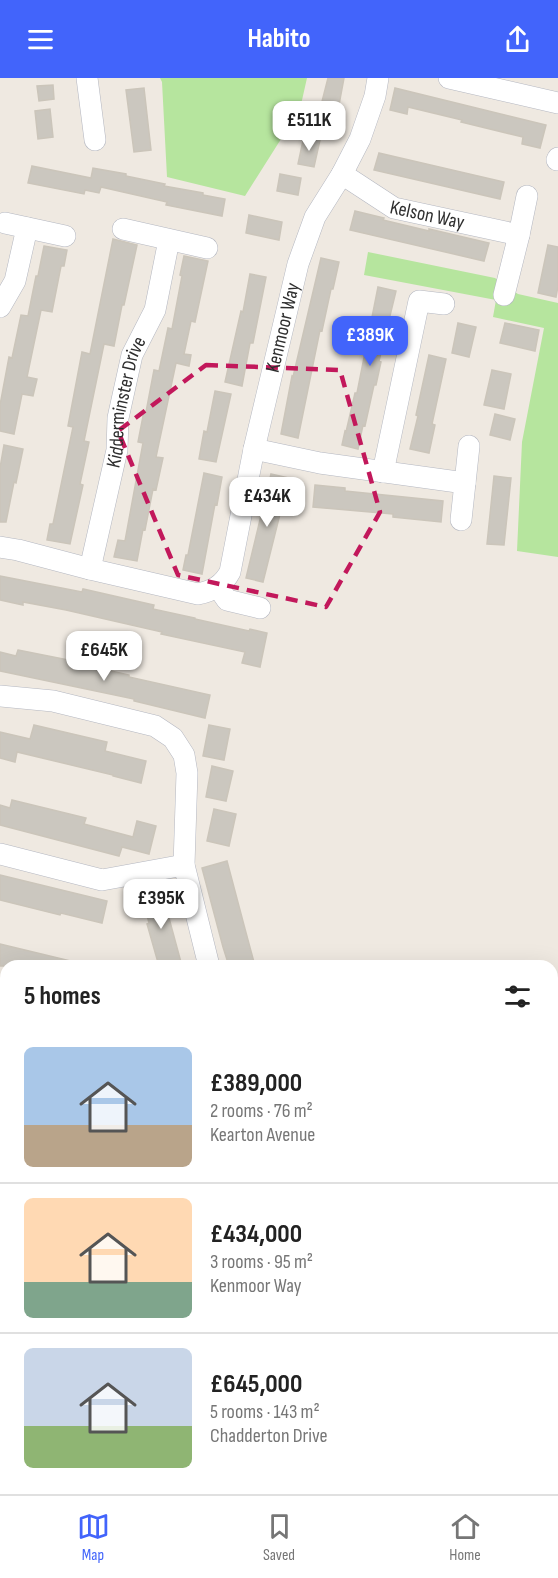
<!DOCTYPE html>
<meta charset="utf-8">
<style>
:root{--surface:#fff;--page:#f2f2f2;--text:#222;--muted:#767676;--line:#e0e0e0;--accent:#4264fb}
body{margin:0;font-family:"Sofia Sans Condensed",sans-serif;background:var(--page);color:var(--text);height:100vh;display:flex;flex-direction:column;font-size:22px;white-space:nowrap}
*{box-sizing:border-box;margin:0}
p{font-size:20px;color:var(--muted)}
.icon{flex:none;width:33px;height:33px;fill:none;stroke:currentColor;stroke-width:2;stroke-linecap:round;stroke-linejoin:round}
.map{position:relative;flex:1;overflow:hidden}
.details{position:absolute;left:0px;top:882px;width:558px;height:534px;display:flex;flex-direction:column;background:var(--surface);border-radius:18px 18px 0 0;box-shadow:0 6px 24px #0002}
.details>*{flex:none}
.price{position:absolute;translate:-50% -51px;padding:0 14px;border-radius:12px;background:#fff;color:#222;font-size:20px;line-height:39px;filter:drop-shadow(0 2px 3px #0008)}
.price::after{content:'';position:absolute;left:50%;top:36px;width:18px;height:14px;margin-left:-9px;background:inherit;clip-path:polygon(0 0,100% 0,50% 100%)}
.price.current{background:var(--accent);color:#fff}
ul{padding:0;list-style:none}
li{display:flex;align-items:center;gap:18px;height:150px;padding:0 24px}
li+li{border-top:2px solid var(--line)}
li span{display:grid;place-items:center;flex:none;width:168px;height:120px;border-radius:9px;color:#555}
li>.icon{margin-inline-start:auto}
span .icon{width:72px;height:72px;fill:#fffc;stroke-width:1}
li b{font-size:26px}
h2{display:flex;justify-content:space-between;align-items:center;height:72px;padding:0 24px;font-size:26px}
header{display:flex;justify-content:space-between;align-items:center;height:78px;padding:0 24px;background:var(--accent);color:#fff;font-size:27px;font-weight:700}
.menu{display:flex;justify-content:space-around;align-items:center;height:84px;border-top:2px solid var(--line);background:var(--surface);font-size:16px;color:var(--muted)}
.menu a{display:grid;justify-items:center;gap:3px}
.menu .current{color:var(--accent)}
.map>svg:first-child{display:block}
.education{fill:#f0e6d1}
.green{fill:#b6e59e}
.building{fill:#cbc7bf;stroke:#cbc5ba;stroke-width:1.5}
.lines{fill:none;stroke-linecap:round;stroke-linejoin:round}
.minor-casing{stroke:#b4b7c1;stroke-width:22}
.minor{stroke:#fff;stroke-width:21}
.marked{fill:none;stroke:#c2185b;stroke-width:4.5;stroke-dasharray:12 8;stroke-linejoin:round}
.labels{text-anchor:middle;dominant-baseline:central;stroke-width:4.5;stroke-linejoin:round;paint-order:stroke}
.street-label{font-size:20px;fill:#2e2e2e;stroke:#fff}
</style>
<header><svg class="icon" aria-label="menu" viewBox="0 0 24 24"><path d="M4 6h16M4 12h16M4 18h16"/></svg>Habito<svg class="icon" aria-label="share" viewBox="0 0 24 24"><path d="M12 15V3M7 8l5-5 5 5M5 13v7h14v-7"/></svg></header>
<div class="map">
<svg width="558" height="1416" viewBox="0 0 558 1416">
<rect width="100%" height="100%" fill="#efe9e1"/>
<path class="education" d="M0 1207 6 1209V1410H44V1416H0Z"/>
<path class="green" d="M160 0H307L300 31 245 118 167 99 162 4Z
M368 174 495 200 518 216 558 225V479L517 473 522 364 544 250 493 239 496 222 364 197Z
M558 1014V1077L552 1080V1045L555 1038Z
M0 1337 6 1338V1410H44V1416H0Z"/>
<path class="building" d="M328 0H344L333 59 314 55Z
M53 7 54 21 39 23 37 8Z
M144 10 151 72 134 74 126 12Z
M395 10 546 47 540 70 522 66 523 59 461 44 462 42 408 29 407 36 390 32Z
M50 31 53 59 38 61 35 33Z
M304 58 320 62 314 89 298 86Z
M379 75 504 104 500 121 374 92Z
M32 88 91 100 93 90 126 96V98L165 106 164 108 203 115V117L225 121 222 138 166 127 167 124 101 109 99 115 85 112 84 116 28 105Z
M280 96 301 100 298 117 277 113Z
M355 133 384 140 383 142 429 153V151L489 165 484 183 350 152Z
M249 137 282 144 279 162 246 155Z
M113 161 137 167 124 227H122L114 268 104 266 84 363 89 364 80 406 83 407 70 466 47 462 50 446H53L73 349 68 348 82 274 90 276Z
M548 167 558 169V208L556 219 538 215Z
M44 168 67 172 64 188H61L52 234 41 232 27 299 37 301 33 318 22 316 14 356 0 353V327L9 279 12 280 21 237 28 238 36 198H38Z
M184 178 208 183 195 244 191 243 184 276 191 277 189 288 176 285 156 379 163 380 156 412 153 411 145 452 143 451 137 483 114 479 118 462 125 463 143 365 138 364 144 333 146 334 154 292 159 293 168 250 172 251 182 198 180 197Z
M321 180 339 184 333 211H331L322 253 320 252 298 360 281 356 292 298 293 299Z
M250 196 266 199 253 265H250L242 308 225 304 241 233 243 234Z
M378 209 396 213 379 283 381 284 376 307H374L365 348 363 347 358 371 342 367 345 353 346 354 355 315H357Z
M458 245 476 249 469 279 452 275Z
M505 245 539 252 535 273 500 265Z
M429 277 446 281 432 346 435 347 429 375 410 371 418 338 416 337Z
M492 292 511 296 504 331 484 327Z
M215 313 231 316 216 384 199 381 204 353 207 354Z
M495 336 515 341 510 362 490 357Z
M4 367 23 371 16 405 14 404 6 444H0V390Z
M204 395 222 399 217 427 215 426 202 496 183 492 186 477H188Z
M271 396 289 400 263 504 246 500Z
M494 398 511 400 504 467 487 466Z
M315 407 345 410V413L443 423 441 444 393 439V436L313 429Z
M0 498 82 514 83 511 154 527 153 531 195 540V541L249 553 250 551 267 555 260 589 242 585 245 574 161 556 162 554 66 532 23 524V527L0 522Z
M18 572 89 586V588L129 597V599L210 617 205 640 134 623V621L0 593V574L16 578Z
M34 647 107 664 105 673 146 683 141 705 113 698V697L17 674 15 684 0 680V654L30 661Z
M209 647 230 651 224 682 203 678Z
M212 688 233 693 226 723 206 719Z
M12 722 86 740 84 746 133 759 137 743 156 748 149 776 122 769 119 778 0 747V727L10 730Z
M214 731 236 736 229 768 207 763Z
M227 783 245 851 255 888H229L223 869 202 790Z
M0 797 107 823 102 845 61 835 60 837 0 822Z
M162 812 166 829 182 888H159L147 846 149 845 142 818Z
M0 866 75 884V888H0Z"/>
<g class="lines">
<g class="minor-casing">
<g id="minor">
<path d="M87 0 95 62"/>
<path d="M449 0 558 25"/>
<path d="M557 82 558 80"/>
<path id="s1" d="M342 96 394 130 519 157"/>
<path d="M5 145 65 158"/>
<path d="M123 151 207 170"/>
<path d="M504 217 519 157 527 118"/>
<path d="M0 229 15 203 27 150"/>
<path d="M254 371 320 385 465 405"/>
<path d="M383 394 419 223 444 226"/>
<path d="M461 442 469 368"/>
<path id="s2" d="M0 469 18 472 90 491 198 516C213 513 223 507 230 494L254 371 298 186 315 139 342 96 360 61 375 18 378 0"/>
<path id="s3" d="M90 491 117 372 118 340 132 277 155 232 169 162"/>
<path d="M218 509 227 522 260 530"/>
<path d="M0 618 53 623 155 648 173 660 184 677 187 695 184 787 209 888"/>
<path d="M0 776 102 802 184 787"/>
<path d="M0 913 6 914"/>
<path d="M552 1108 555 1129 552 1189"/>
<path d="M0 1197 6 1199"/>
<path d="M364 1410 388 1416"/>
<path d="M202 1416 203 1410"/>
<path d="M281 1416 282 1410"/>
<path d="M501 1416 503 1410"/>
</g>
</g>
<use href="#minor" class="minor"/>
</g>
<path class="marked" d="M206 287 340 292 380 434 326 529 178 497 118 353Z"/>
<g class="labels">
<g class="street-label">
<text stroke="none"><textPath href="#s1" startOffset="96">Kelson Way</textPath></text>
<text stroke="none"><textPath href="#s2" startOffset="494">Kenmoor Way</textPath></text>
<text stroke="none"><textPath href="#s3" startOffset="171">Kidderminster Drive</textPath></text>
</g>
</g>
</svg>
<b class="price" style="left:309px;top:74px">£511K</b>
<b class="price current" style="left:370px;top:289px">£389K</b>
<b class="price" style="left:267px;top:450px">£434K</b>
<b class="price" style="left:104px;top:604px">£645K</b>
<b class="price" style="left:161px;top:852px">£395K</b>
<section class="details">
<h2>5 homes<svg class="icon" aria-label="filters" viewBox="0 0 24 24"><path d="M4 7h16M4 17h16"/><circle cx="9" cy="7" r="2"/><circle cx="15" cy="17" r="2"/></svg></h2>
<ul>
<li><span style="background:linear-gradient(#a9c7e8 65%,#b9a48a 0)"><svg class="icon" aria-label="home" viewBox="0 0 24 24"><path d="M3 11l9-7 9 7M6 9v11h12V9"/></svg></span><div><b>£389,000</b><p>2 rooms · 76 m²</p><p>Kearton Avenue</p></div></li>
<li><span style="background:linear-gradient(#ffd9b3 70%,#7fa58c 0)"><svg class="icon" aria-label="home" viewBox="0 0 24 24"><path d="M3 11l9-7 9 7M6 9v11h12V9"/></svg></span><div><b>£434,000</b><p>3 rooms · 95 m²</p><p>Kenmoor Way</p></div></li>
<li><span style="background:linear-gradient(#c9d6e8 65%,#8fb573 0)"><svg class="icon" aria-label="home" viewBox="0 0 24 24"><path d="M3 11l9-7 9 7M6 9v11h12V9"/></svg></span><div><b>£645,000</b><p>5 rooms · 143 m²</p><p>Chadderton Drive</p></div></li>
</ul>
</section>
</div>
<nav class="menu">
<a class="current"><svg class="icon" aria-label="map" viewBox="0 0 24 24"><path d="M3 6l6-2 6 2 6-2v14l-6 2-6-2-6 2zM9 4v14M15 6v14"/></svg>Map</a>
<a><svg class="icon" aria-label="saved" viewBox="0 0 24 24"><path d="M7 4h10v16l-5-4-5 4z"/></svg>Saved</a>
<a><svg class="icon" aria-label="home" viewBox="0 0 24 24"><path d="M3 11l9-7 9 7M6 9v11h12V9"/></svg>Home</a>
</nav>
